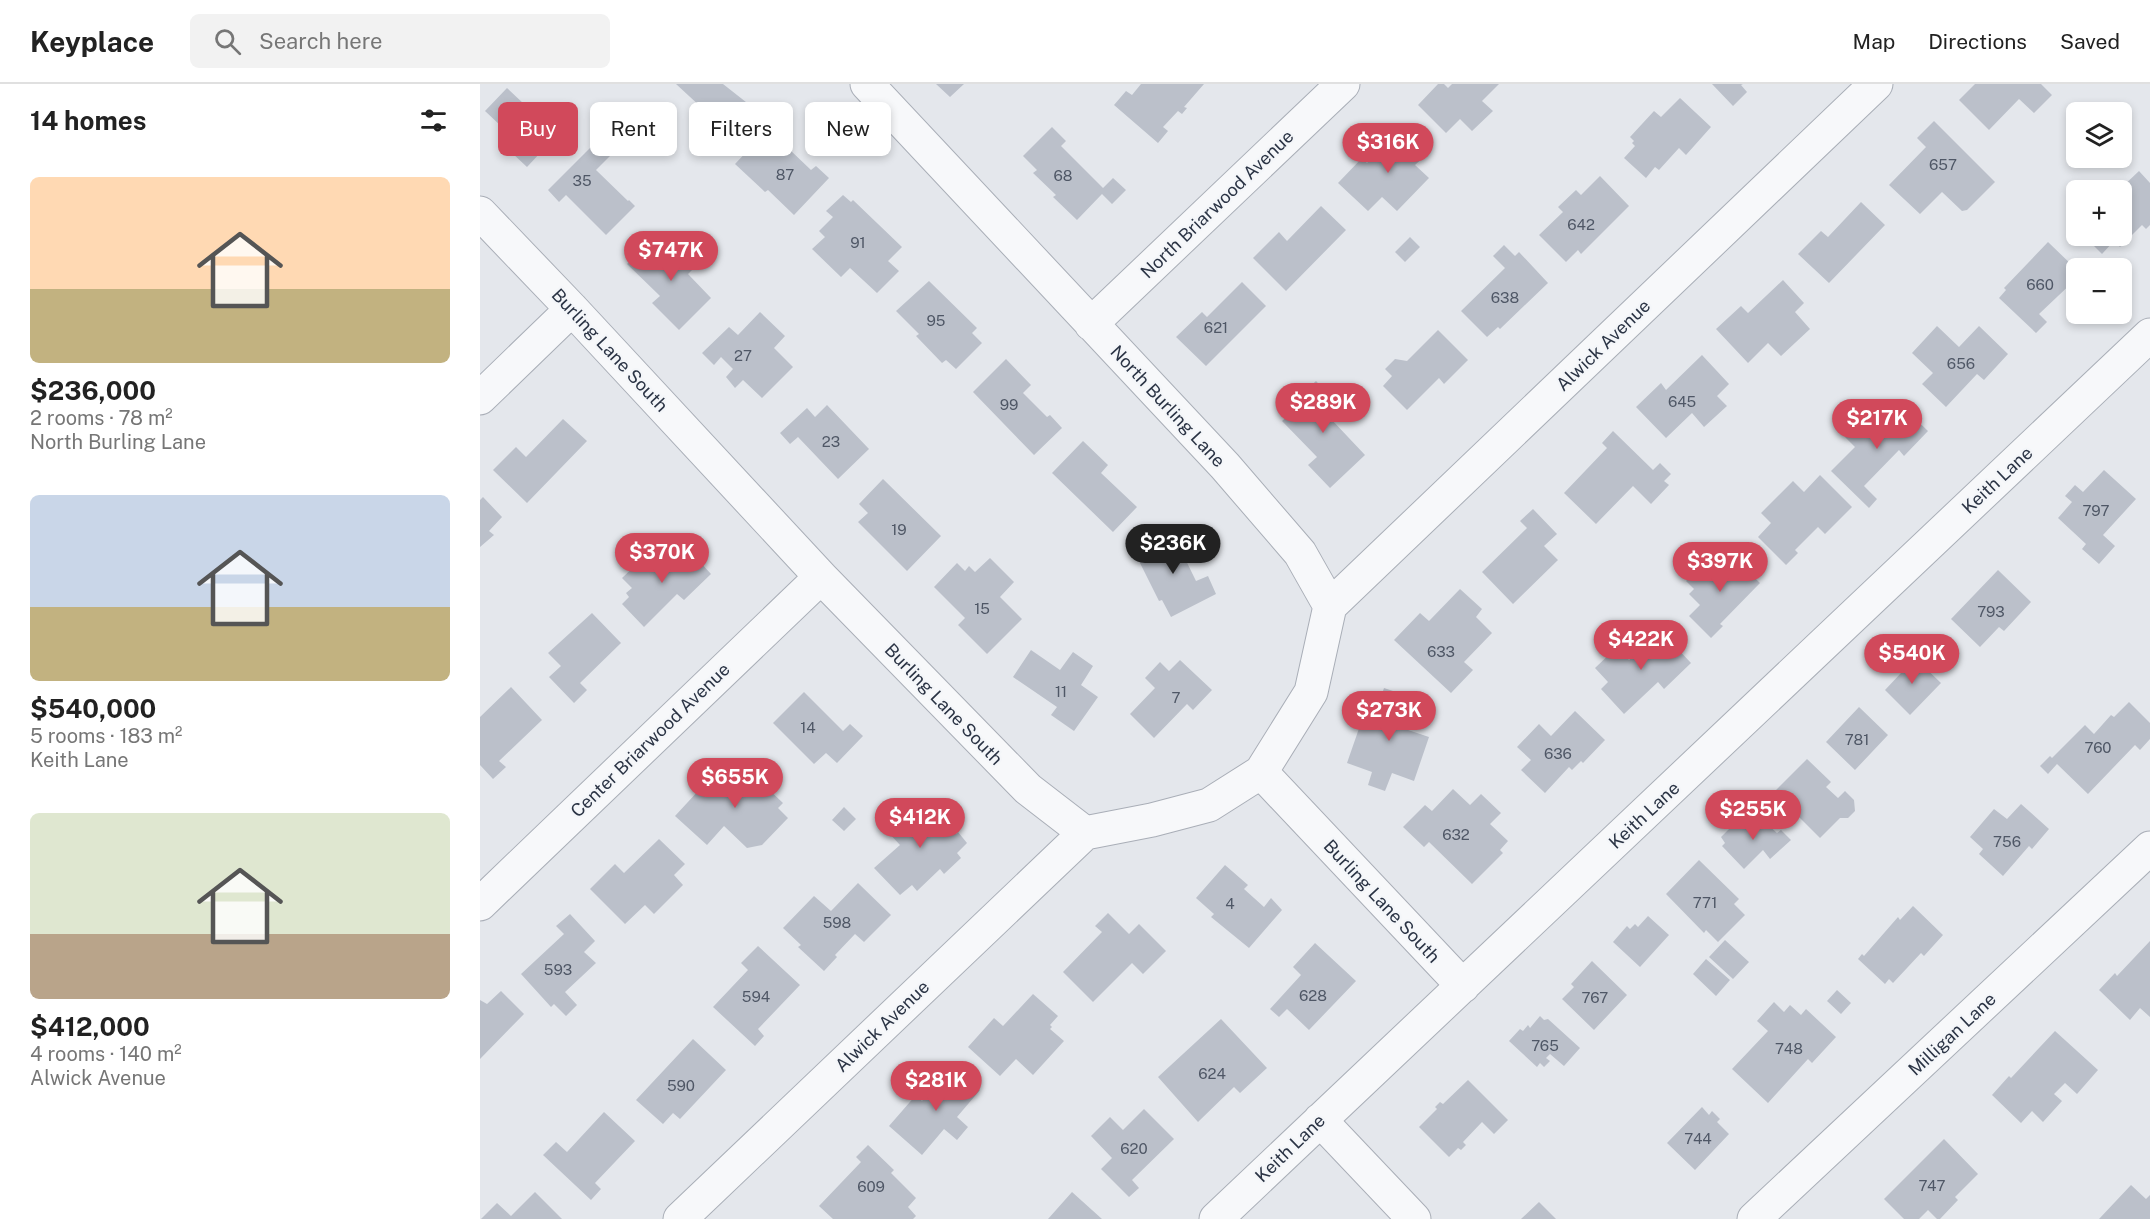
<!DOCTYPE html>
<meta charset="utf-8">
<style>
:root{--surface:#fff;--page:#f2f2f2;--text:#222;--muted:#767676;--line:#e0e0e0;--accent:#d1495b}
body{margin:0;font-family:"Public Sans",sans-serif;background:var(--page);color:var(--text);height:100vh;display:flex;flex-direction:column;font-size:22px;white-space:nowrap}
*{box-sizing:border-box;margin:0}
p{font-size:20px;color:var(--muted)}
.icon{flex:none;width:33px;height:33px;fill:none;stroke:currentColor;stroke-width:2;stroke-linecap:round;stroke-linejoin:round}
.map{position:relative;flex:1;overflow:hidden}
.details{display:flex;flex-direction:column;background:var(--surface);width:480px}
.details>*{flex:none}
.top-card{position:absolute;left:18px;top:18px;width:570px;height:54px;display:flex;gap:12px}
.controls{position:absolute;left:1586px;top:18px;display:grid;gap:12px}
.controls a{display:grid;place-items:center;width:66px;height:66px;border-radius:9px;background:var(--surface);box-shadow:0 3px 9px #0003;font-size:30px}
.price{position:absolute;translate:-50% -51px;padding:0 14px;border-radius:21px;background:var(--accent);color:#fff;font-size:20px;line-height:39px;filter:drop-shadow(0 2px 3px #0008)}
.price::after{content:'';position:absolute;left:50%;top:36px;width:18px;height:14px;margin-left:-9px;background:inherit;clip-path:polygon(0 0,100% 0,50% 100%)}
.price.selected{background:#222;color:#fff}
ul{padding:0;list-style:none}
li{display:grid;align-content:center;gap:12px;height:318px;padding:0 30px}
li span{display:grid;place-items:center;height:186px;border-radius:9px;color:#555}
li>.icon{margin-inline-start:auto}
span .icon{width:108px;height:108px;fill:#fffc;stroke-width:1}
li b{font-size:26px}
h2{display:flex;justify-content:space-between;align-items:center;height:72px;padding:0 30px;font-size:26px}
.pill{padding:0 21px;border-radius:9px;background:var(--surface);box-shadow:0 3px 9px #0003;font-size:21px;line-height:54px}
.pill.selected{background:var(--accent);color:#fff}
header{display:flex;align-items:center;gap:36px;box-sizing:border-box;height:84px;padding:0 30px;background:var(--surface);border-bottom:2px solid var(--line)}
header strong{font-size:28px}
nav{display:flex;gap:33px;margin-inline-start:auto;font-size:21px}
.search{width:420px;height:54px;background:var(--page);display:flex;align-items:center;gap:15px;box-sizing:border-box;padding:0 21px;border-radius:9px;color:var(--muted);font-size:22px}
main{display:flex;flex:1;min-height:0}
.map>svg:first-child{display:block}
.building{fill:#bbc0ca}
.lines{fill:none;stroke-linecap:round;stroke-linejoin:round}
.minor-casing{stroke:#a9aeb7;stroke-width:35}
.minor{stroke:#f7f8fa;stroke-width:33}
.labels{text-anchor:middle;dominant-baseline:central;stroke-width:4.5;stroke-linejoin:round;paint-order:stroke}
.number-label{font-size:15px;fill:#4f5766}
.street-label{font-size:18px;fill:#2b3445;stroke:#f4f6f9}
</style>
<header>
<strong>Keyplace</strong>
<div class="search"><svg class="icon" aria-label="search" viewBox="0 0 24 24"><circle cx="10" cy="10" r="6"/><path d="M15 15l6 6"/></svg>Search here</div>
<nav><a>Map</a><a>Directions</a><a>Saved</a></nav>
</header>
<main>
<section class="details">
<h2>14 homes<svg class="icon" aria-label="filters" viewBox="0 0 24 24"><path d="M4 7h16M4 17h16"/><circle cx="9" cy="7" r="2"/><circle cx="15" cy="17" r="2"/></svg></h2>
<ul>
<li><span style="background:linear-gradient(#ffd9b3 60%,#c2b280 0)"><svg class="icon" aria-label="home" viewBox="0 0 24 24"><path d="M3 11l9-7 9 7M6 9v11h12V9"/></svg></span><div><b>$236,000</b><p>2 rooms · 78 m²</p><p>North Burling Lane</p></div></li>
<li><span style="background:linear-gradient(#c9d6e8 60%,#c2b280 0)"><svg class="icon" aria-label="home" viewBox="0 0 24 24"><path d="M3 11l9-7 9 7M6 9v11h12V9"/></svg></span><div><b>$540,000</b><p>5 rooms · 183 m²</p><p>Keith Lane</p></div></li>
<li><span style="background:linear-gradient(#dfe7d0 65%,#b9a48a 0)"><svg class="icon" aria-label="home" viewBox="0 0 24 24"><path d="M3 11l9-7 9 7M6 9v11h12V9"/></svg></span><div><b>$412,000</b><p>4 rooms · 140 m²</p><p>Alwick Avenue</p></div></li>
</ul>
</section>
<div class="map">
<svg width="1670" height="1135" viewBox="0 0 1670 1135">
<rect width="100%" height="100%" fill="#e4e7ec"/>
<path class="building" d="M196 0H243L271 22 248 48Z
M456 0H484L470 13Z
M661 0H724L704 23 707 24 702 30 698 27 683 43 688 47 678 59 634 21 646 7 652 11Z
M958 0H964L968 4 972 0H1019L1002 17 1013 27 992 47 980 35 966 49 938 21Z
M1232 0H1263L1261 1 1267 8 1253 22Z
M1495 0H1561L1572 11 1554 29 1539 15 1509 46 1479 16Z
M27 4 77 51 47 83 32 69 41 61 5 27Z
M1200 14 1231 43 1206 71 1199 64 1179 86 1175 83 1166 94 1144 74 1155 62 1152 59 1154 57 1150 53 1174 27 1181 33Z
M1454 37 1515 98 1487 126 1482 127 1462 108 1440 130 1409 101 1446 63 1437 54Z
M572 43 586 57 581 62 623 104 633 94 646 106 632 120 622 110 597 136 573 113 576 111 553 89 557 86 543 72Z
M922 44 948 69 935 81 949 94 917 127 902 113 888 127 858 99 882 74 887 79Z
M288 45 331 86 336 82 349 94 314 131 288 106 285 108 255 80Z
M121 53 135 67 116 86 148 117 149 116 155 122 126 151 86 111 79 118 68 106Z
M1659 87 1670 99V141L1666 145 1662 141 1640 163 1634 157 1622 170 1604 152H1641V106H1639Z
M1120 92 1149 122 1101 170 1098 166 1086 178 1059 151 1083 128 1078 123 1096 106 1101 111Z
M1612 98 1620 106H1604Z
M363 111 371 118 373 116 422 163 408 177 419 187 397 209 370 184 361 193 332 165 345 153 339 147 353 133 346 127Z
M1381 118 1405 141 1349 199 1318 170 1341 147 1348 153Z
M841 122 866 146 806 207 773 174 799 148 807 157Z
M930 153 940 163 925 178 915 168Z
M171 156 180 166 184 163 194 173 205 163 220 178 208 190 231 214 199 246 172 219 180 212 147 180Z
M1568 158 1596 185V195L1559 230 1567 238 1556 249 1519 214 1526 206 1524 204Z
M1024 161 1035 172 1039 168 1068 199 1020 245 1018 243 1007 253 981 227 1025 184 1013 172Z
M1303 196 1324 219 1315 228 1330 245 1301 272 1288 259 1268 279 1236 245 1261 222 1268 229Z
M449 197 497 244 492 249 502 259 476 285 466 276 462 279 436 252 439 250 416 227Z
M762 198 786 222 726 282 696 253 722 228 727 233Z
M280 228 305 252 294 264 313 283 282 314 263 296 255 304 246 293 253 285 241 273 234 281 222 269 249 243 258 251Z
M1457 242 1479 263 1499 242 1528 270 1504 296 1497 290 1466 323 1442 300 1453 289 1432 269Z
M958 246 988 276 964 300 959 294 927 326 903 302 912 292 905 285 915 275 927 277Z
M1222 271 1249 300 1237 312 1247 322 1224 343 1212 329 1186 354 1156 323 1181 299 1186 306Z
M526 275 551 301 543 309 567 333 570 331 582 344 554 371 493 308Z
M836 297 862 325 851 335 885 371 850 404 828 381 837 373 802 337 810 330 806 325Z
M1419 319 1448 347 1424 372 1419 366 1384 402 1397 415 1389 424 1351 387 1375 363 1365 353 1382 337 1391 345Z
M347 321 389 365 358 395 318 353 310 360 300 349 327 324 335 333Z
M83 335 107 357 47 419 13 386 36 363 46 373Z
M1133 347 1173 386 1180 379 1191 390 1184 397 1189 401 1171 420 1153 402 1116 440 1084 409 1127 364 1122 359Z
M603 357 628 381 621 389 657 423 633 448 572 389Z
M1624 386 1656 415 1623 451 1635 462 1619 480 1602 465 1606 460 1578 434 1592 418 1585 412 1595 401 1603 408Z
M1340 391 1372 423 1345 450 1338 443 1315 466 1318 469 1306 481 1278 453 1291 439 1281 429 1313 397 1324 408Z
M403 395 461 452 427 487 378 438 388 429 379 420Z
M3 413 22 433 9 447 14 451 0 463V416Z
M1053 425 1077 450 1064 462 1078 476 1033 520 1002 488 1047 444 1040 437Z
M692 448 716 497 728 492 736 510 691 533 682 516 679 517 654 467Z
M196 460 217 481 220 478 231 490 204 516 197 510 164 543 142 520 149 513 146 509 152 504 142 494 161 476 170 485Z
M1249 469 1280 499 1240 540 1243 542 1231 554 1209 532 1220 521 1209 510 1214 505 1206 497 1221 482 1229 489Z
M510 474 534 498 520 513 542 535 507 570 478 541 485 534 454 503 477 479 485 487 489 482 495 488Z
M1518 486 1551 518 1524 547 1519 543 1500 563 1471 535Z
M980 505 1002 525 996 533 1012 549 984 578 993 586 971 609 914 556 940 529 949 537Z
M112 529 141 559 100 599 107 606 94 619 69 593 81 582 68 569Z
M1180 546 1211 579 1184 605 1178 598 1144 630 1121 605 1128 598 1115 584 1137 563 1149 576Z
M551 566 580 586 593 568 613 582 601 601 618 613 594 647 571 631 577 623 533 593Z
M1432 571 1461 599 1430 631 1405 606 1421 589 1418 585Z
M700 576 732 606 713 626 707 620 674 654 650 630 675 604 665 594 680 578 689 587Z
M31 603 62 636 19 677 26 683 13 695 0 681V633Z
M904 604 934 614 928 631 933 632 928 646 949 653 934 697 912 689 905 707 888 701 892 688 867 679 884 630 894 634Z
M324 608 363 647 370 640 383 652 357 679 346 669 334 680 293 639Z
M1649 618 1670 639V655L1660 666 1655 661 1608 710 1577 680 1568 690 1560 682 1570 672 1572 674 1605 641 1614 650 1631 631 1634 633Z
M1379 623 1408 651 1375 686 1346 658Z
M1095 627 1125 656 1103 679 1101 677 1092 686 1089 683 1065 709 1041 686 1051 676 1037 663 1059 640 1071 652Z
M262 675 286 698 284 701 303 719 298 724 308 734 282 761 267 764 244 742 227 761 195 732 219 706 226 713Z
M1327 675 1351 698 1346 703 1358 714 1365 707 1374 716 1375 727 1368 734H1360L1340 754 1294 708Z
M973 705 990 721 1001 710 1021 729 1010 740 1028 757 1020 766 1023 769 992 800 949 758 944 763 923 743 945 721 952 727Z
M443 716 464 739 467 737 476 750 478 748 487 759 477 769 481 774 464 790 460 785 437 807 432 801 420 811 394 784 420 761 406 746 418 735 420 737Z
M1541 720 1569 745 1552 765 1549 762 1523 792 1499 770 1503 765 1490 753 1514 725 1527 735Z
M364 723 376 735 364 747 352 736Z
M1274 728 1297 749 1301 746 1311 756 1290 775 1283 766 1264 785 1242 762 1245 759 1241 753 1254 740 1258 744Z
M179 755 205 780 194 791 203 801 174 830 165 821 145 840 110 805 135 780 144 789Z
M1219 776 1259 815 1254 820 1265 831 1238 858 1226 846 1224 849 1186 810Z
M745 781 768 801 764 805 784 823 791 814 802 826 769 864 731 833 734 830 716 814Z
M378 799 411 831 384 858 375 850 355 871 357 873 344 887 318 863 321 861 303 844 334 812 351 827Z
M1433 822 1463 851 1444 872 1441 869 1413 899 1409 895 1405 900 1378 875 1382 870 1384 872 1418 833 1420 836Z
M628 829 649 850 659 840 686 867 663 890 652 879 613 918 583 888 622 848 615 842Z
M90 830 115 857 104 868 116 879 85 908 97 921 86 932 74 920 71 923 41 890 84 850 76 842Z
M1168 832 1189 851 1160 883 1133 858 1147 842 1150 845 1155 840 1158 843Z
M1245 856 1269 878 1253 895 1229 873Z
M1670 857V933L1660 924 1650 936 1619 906 1635 889 1637 892Z
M835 859 876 897 829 946 807 925 799 933 790 925 821 891 813 883Z
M278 862 320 901 278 945 284 952 275 962 233 923 268 886 261 879Z
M1226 875 1250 896 1236 912 1213 890Z
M1112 877 1147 911 1114 946 1082 915 1094 903 1091 900Z
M1357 906 1371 919 1361 930 1347 917Z
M21 907 44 930 0 975V916L7 920Z
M553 910 578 932 570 941 572 943 570 945 584 957 553 991 536 975 520 992 488 963 514 934 523 942Z
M1294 918 1304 928 1310 921 1321 931 1326 925 1356 953 1332 979 1328 975 1288 1019 1252 985 1288 947 1277 937Z
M1060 932 1064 936 1068 935 1100 964 1084 982 1070 970 1066 974 1070 977 1064 983 1060 979 1057 983 1029 957 1040 945 1043 947 1048 941 1050 944Z
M741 935 787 984 760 1009 754 1003 718 1038 678 993Z
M1575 947 1618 986 1597 1010 1585 999 1574 1010 1582 1017 1563 1038 1552 1027 1541 1039 1512 1011 1529 992 1531 994Z
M213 955 246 986 200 1035 193 1029 183 1040 156 1016Z
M475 984 500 1006 477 1033 488 1043 477 1056 464 1045 442 1071 409 1042 436 1011 442 1017 447 1011 444 1008 460 990 465 995Z
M988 996 1028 1036 1014 1050 1002 1038 983 1058 986 1061 981 1066 978 1064 969 1073 939 1043 957 1025 955 1023 960 1018 963 1020Z
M1222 1023 1229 1031 1232 1027 1240 1035 1237 1038 1249 1050 1215 1086 1187 1059Z
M664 1025 694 1055 652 1096 659 1104 649 1113 621 1085 632 1074 611 1052 630 1033 643 1046Z
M124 1028 155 1057 115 1099 121 1105 111 1116 63 1071 76 1058 87 1068Z
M1464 1055 1498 1090 1475 1113 1478 1116 1460 1135H1457L1448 1126 1439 1135H1424L1404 1115Z
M388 1061 414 1086 411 1089 436 1114 428 1123 436 1132 433 1135H353L339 1122 381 1078 376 1073Z
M1651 1101 1666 1115 1670 1111V1135H1619Z
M55 1108 82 1135H1L17 1119 31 1132Z
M592 1108 622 1135H568Z
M1059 1118 1076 1135H1041Z"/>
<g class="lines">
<g class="minor-casing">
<path id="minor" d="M0 129 92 225 341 493 548 705 605 749 672 736 729 721 781 688 831 608 850 522 820 469 745 382 387 0
M611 240 863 0
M0 314 92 225
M850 522 1396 0
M781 688 983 902
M0 820 341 493
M840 1036 934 1135
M200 1135 605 749
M736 1135 1670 251
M1274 1135 1670 764"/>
</g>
<use href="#minor" class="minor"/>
</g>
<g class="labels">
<g class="number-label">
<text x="1463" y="80">657</text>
<text x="305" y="90">87</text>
<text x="583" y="91">68</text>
<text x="102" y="96">35</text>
<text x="1101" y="140">642</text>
<text x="378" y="158">91</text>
<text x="1560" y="200">660</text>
<text x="1025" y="213">638</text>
<text x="456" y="236">95</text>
<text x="736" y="243">621</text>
<text x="263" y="271">27</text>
<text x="1481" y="279">656</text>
<text x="1202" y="317">645</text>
<text x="529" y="320">99</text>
<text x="351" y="357">23</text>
<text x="1616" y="426">797</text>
<text x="419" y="445">19</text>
<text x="502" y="524">15</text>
<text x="1511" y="527">793</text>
<text x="961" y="567">633</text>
<text x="581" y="607">11</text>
<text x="696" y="613">7</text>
<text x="328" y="643">14</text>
<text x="1377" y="655">781</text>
<text x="1618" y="663">760</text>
<text x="1078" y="669">636</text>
<text x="976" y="750">632</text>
<text x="1527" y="757">756</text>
<text x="1225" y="818">771</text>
<text x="750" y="819">4</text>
<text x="357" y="838">598</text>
<text x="78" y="885">593</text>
<text x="833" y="911">628</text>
<text x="276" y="912">594</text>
<text x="1115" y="913">767</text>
<text x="1065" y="961">765</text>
<text x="1309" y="964">748</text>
<text x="732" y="989">624</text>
<text x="201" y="1001">590</text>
<text x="1218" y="1054">744</text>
<text x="654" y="1064">620</text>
<text x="1452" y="1101">747</text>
<text x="391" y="1102">609</text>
</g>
<g class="street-label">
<text transform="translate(737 120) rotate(-44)">North Briarwood Avenue</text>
<text transform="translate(1123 261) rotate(-44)">Alwick Avenue</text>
<text transform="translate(130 266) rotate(47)">Burling Lane South</text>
<text transform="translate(688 322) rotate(47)">North Burling Lane</text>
<text transform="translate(1517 396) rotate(-43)">Keith Lane</text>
<text transform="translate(464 620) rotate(46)">Burling Lane South</text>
<text transform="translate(170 656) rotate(-44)">Center Briarwood Avenue</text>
<text transform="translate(1164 731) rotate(-43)">Keith Lane</text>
<text transform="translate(902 817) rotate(47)">Burling Lane South</text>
<text transform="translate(402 942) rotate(-44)">Alwick Avenue</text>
<text transform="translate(1472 950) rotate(-43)">Milligan Lane</text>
<text transform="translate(810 1064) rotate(-44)">Keith Lane</text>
</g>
</g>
</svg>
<div class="controls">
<a><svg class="icon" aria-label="layers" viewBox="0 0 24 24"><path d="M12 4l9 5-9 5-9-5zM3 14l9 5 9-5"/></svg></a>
<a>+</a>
<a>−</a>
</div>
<b class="price" style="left:908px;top:90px">$316K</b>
<b class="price" style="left:191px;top:198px">$747K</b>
<b class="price" style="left:843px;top:350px">$289K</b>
<b class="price" style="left:1397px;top:366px">$217K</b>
<b class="price selected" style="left:693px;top:491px">$236K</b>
<b class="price" style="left:182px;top:500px">$370K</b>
<b class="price" style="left:1240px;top:509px">$397K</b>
<b class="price" style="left:1161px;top:587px">$422K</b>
<b class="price" style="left:1432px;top:601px">$540K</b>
<b class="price" style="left:909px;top:658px">$273K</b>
<b class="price" style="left:255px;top:725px">$655K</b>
<b class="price" style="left:1273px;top:757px">$255K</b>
<b class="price" style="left:440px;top:765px">$412K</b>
<b class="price" style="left:456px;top:1028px">$281K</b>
<div class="top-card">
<a class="pill selected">Buy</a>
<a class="pill">Rent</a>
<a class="pill">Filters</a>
<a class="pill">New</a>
</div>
</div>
</main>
